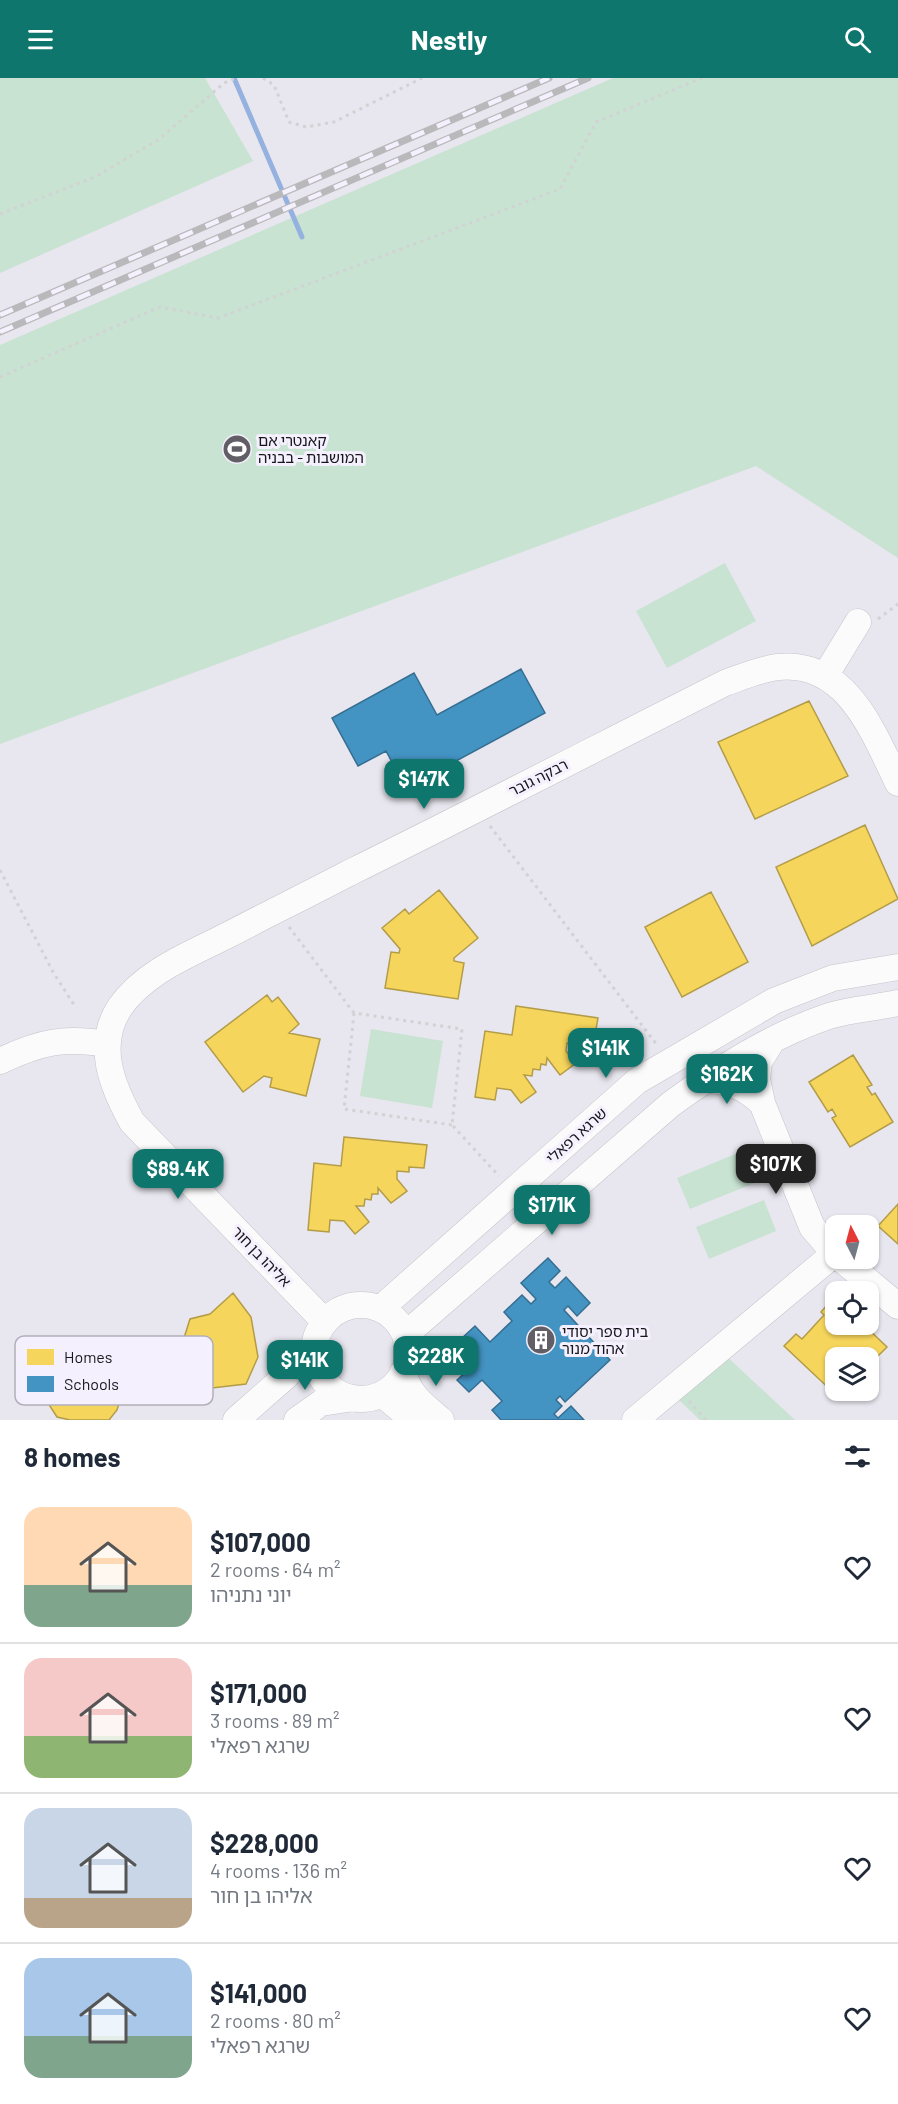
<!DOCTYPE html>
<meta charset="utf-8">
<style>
:root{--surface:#fff;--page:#f2f2f3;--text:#1f2937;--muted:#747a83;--line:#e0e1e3;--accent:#0f766e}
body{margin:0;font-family:Barlow,"Noto Sans Hebrew",sans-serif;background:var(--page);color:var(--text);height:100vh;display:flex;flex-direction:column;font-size:22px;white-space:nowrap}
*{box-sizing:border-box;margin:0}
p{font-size:20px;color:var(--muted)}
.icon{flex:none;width:33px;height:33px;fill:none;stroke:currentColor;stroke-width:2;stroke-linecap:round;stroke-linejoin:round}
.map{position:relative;height:1342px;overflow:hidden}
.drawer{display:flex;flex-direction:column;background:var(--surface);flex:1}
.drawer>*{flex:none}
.needle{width:39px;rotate:354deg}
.buttons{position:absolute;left:825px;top:1137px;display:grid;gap:12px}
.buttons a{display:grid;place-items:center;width:54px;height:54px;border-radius:12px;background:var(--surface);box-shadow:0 2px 4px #0004;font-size:30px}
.price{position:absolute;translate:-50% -51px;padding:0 14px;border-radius:12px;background:var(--accent);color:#fff;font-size:20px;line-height:39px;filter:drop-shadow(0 2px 3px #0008)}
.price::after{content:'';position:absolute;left:50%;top:36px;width:18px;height:14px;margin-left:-9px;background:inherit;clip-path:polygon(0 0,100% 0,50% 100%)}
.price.on{background:#222;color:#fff}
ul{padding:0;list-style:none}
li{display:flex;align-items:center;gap:18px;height:150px;padding:0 24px}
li+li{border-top:2px solid var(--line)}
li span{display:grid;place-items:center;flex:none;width:168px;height:120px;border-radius:18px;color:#555}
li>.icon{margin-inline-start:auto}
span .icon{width:72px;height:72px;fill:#fffc;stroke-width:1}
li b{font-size:26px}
h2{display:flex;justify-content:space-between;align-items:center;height:72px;padding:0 24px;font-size:26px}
header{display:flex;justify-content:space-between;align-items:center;height:78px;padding:0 24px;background:var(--accent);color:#fff;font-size:27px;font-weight:700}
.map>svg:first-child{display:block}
.green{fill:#c8e3d1}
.homes{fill:#f6d55c;stroke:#b39c48;stroke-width:1.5}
.schools{fill:#4393c3;stroke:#366e91;stroke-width:1.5}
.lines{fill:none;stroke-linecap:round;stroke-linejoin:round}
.stream{stroke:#95b1df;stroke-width:5}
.minor-casing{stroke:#c5c4ca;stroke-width:27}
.path{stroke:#d2d2d4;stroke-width:3;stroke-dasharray:3 4.5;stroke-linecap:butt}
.minor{stroke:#fcfbfc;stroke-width:26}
.rail-casing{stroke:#b9b9bb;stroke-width:7}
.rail{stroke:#f4f0fd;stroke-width:4.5;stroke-dasharray:14;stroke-linecap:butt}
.labels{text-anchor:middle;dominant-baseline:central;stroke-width:6;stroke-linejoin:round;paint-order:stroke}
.poi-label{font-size:15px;fill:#18161b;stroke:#f4f0fd;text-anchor:start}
.street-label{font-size:15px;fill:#18161b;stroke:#f4f0fd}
.key{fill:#f4f0fd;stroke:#b2afb9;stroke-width:1.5}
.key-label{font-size:16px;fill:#18161b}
</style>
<header><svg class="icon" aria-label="menu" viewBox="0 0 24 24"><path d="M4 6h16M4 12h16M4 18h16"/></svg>Nestly<svg class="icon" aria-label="search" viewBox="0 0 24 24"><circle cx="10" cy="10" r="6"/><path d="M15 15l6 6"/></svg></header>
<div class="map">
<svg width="898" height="1342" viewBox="0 0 898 1342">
<rect width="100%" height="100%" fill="#e8e6ee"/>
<path class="green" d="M0 0H205L253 83 0 195Z
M613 0H898V480L756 388 0 666V267Z
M725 485 756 543 667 590 636 533Z
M371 951 443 963 432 1030 360 1018Z
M745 1072 757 1104 690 1131 677 1100Z
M764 1122 776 1153 709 1181 696 1149Z
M724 1276 795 1342H700L677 1320Z"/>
<path class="homes" d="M809 623 848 698 755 741 718 664Z
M865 747 898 821 812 868 776 789Z
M439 812 478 860 454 880V883L464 885 458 921 385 910 391 874 399 875 400 871 382 850 405 831 409 836Z
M711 814 748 884 682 919 645 849Z
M267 917 272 924 278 919 299 946 289 955 320 961 306 1018 270 1009 272 1000 264 998 243 1014 205 964Z
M516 928 598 940 594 963 579 961V967L567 965 566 973 576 985 560 997 547 980 546 987 541 986 540 992 533 991 532 998 524 997 536 1014 521 1025 511 1012 497 1010 495 1022 475 1019 485 953 512 957Z
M853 977 872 1007 867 1009 872 1017 875 1015 893 1044 850 1069 832 1040 836 1038 832 1031 828 1034 809 1004Z
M344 1059 427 1067 424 1090 409 1089V1094L397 1093V1101L407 1113 391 1125 378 1110V1116H372L371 1122 365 1121 364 1128H356L369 1144 355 1156 344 1143 330 1142 329 1154 308 1152 314 1085 341 1088Z
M898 1126V1166L878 1148Z
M233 1215 251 1239 258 1279 246 1306 203 1311 187 1304 164 1278 184 1260 190 1241 210 1236Z
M834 1219 836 1246H863L887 1269 873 1283 868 1278 836 1280V1312H842L837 1318 784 1268 796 1256 802 1261 824 1237 821 1234Z
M84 1266 112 1274 122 1316 117 1332 109 1342H70L57 1339 46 1322 47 1319 23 1299 44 1277Z"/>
<path class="schools" d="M521 591 545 635 406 710 386 673 358 688 332 640 414 595 437 637Z
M431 702 435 709 421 717 417 711Z
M548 1180 560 1193 549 1204 555 1210 566 1199 590 1225 577 1238 568 1228 564 1232 610 1282 565 1324 560 1318 556 1322 562 1328 554 1336 558 1340 571 1328 584 1342H501L492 1332 502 1323 482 1302 469 1314 457 1302 468 1292 464 1287 457 1294 443 1280 457 1267 465 1275 469 1270 461 1261 475 1248 490 1264 512 1243 504 1234 522 1217 531 1226 536 1221 521 1205Z"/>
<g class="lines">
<path class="stream" d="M234 0 302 159"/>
<g class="minor-casing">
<path id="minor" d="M825 598 858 544
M772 963 759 984 757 1001 762 1025 812 1149 836 1177
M0 983C40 964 63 959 107 966
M704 1001C731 1004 742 1007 762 1025
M840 1180 898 1228
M314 1274a47 47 0 1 1 94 0a47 47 0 1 1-94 0Z
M380 1231 637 1003 774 923 833 900 898 889
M325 1244 132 1044C112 1008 95 967 120 929 145 893 191 876 228 857 268 836 309 816 349 795 475 733 600 668 725 605 742 599 760 591 778 589 847 582 873 654 898 705
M405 1257 671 1026C719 991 772 957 829 938 851 931 876 930 898 925
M403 1294C409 1317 423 1327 441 1342
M382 1316 413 1342
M236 1342 286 1298 314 1268
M297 1342 321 1325 354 1320
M635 1342 834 1176"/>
</g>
<path class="path" d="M263 0 274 7 289 44 306 49 334 44 422 0
M0 136 95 99 158 62 224 5 236 0
M0 299 160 229 218 240 560 111 596 44 702 0
M878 541 898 526
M490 748 657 967
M0 792 53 894 76 930
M289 849 354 935 462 951 452 1047 499 1098
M354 935 344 1031 452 1047
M689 1323 706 1342"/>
<use href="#minor" class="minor"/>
<g class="rail-casing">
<path id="rail" d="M0 237 549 0
M0 254 588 0"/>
</g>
<use href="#rail" class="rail"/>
</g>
<defs>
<g id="stadium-disc" transform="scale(1.5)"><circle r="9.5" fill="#615f65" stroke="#f4f0fd"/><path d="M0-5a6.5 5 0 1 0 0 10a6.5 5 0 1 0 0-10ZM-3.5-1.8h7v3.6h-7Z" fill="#fff"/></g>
<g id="building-disc" transform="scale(1.5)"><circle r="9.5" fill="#615f65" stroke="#f4f0fd"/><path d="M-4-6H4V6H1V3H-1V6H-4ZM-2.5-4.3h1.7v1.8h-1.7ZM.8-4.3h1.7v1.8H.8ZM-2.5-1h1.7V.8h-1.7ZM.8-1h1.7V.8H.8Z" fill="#fff"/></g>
</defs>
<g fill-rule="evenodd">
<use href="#stadium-disc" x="237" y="371"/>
<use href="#building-disc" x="541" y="1262"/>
</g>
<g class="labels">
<g class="poi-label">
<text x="258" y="362">קאנטרי אם<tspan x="258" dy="17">המושבות - בבניה</tspan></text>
<text x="562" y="1253">בית ספר יסודי<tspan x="562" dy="17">אהוד מנור</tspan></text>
</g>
<g class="street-label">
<text transform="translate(538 699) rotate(-27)">רבקה גובר</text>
<text transform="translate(576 1057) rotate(-42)">שרגא רפאלי</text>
<text transform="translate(262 1178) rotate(46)">אליהו בן חור</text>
</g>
</g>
<rect x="15" y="1258" width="198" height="69" rx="9" class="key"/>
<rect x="27" y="1271" width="27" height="16" fill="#f6d55c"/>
<rect x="27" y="1298" width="27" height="16" fill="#4393c3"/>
<g class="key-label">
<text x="64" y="1285">Homes</text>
<text x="64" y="1312">Schools</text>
</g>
</svg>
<div class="buttons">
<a><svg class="needle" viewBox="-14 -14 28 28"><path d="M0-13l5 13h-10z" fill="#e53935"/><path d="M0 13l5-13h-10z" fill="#747a83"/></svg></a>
<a><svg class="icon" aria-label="locate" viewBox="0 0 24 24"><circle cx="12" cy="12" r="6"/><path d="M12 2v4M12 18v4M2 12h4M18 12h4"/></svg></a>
<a><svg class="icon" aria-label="layers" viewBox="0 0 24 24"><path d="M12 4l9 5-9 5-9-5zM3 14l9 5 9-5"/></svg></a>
</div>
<b class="price" style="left:424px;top:732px">$147K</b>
<b class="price" style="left:606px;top:1001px">$141K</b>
<b class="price" style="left:727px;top:1027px">$162K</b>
<b class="price on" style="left:776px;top:1117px">$107K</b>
<b class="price" style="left:178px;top:1122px">$89.4K</b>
<b class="price" style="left:552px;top:1158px">$171K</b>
<b class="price" style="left:436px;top:1309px">$228K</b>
<b class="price" style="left:305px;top:1313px">$141K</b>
</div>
<section class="drawer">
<h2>8 homes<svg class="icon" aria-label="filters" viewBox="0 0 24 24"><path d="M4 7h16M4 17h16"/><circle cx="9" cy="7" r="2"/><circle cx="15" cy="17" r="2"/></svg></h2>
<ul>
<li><span style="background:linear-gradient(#ffd9b3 65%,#7fa58c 0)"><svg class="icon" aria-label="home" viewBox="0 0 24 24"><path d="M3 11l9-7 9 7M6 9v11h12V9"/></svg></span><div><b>$107,000</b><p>2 rooms · 64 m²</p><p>יוני נתניהו</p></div><svg class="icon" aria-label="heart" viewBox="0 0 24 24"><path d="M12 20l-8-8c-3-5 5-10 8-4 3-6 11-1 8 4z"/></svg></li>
<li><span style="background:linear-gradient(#f6c9c9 65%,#8fb573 0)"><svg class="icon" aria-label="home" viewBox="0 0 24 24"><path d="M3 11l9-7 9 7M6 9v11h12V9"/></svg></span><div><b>$171,000</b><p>3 rooms · 89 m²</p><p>שרגא רפאלי</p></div><svg class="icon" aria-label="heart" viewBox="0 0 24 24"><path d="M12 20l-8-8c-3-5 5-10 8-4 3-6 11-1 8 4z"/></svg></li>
<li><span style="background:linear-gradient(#c9d6e8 75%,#b9a48a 0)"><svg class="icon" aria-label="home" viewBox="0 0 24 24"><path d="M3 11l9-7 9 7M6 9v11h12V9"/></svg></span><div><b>$228,000</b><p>4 rooms · 136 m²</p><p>אליהו בן חור</p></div><svg class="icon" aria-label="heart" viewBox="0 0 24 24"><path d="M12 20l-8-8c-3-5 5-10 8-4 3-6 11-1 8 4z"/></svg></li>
<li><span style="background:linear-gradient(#a9c7e8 65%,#7fa58c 0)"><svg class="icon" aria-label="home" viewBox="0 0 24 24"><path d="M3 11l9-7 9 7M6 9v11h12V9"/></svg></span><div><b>$141,000</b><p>2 rooms · 80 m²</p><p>שרגא רפאלי</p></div><svg class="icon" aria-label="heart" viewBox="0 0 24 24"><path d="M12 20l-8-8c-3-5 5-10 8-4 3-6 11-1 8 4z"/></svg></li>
</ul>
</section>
